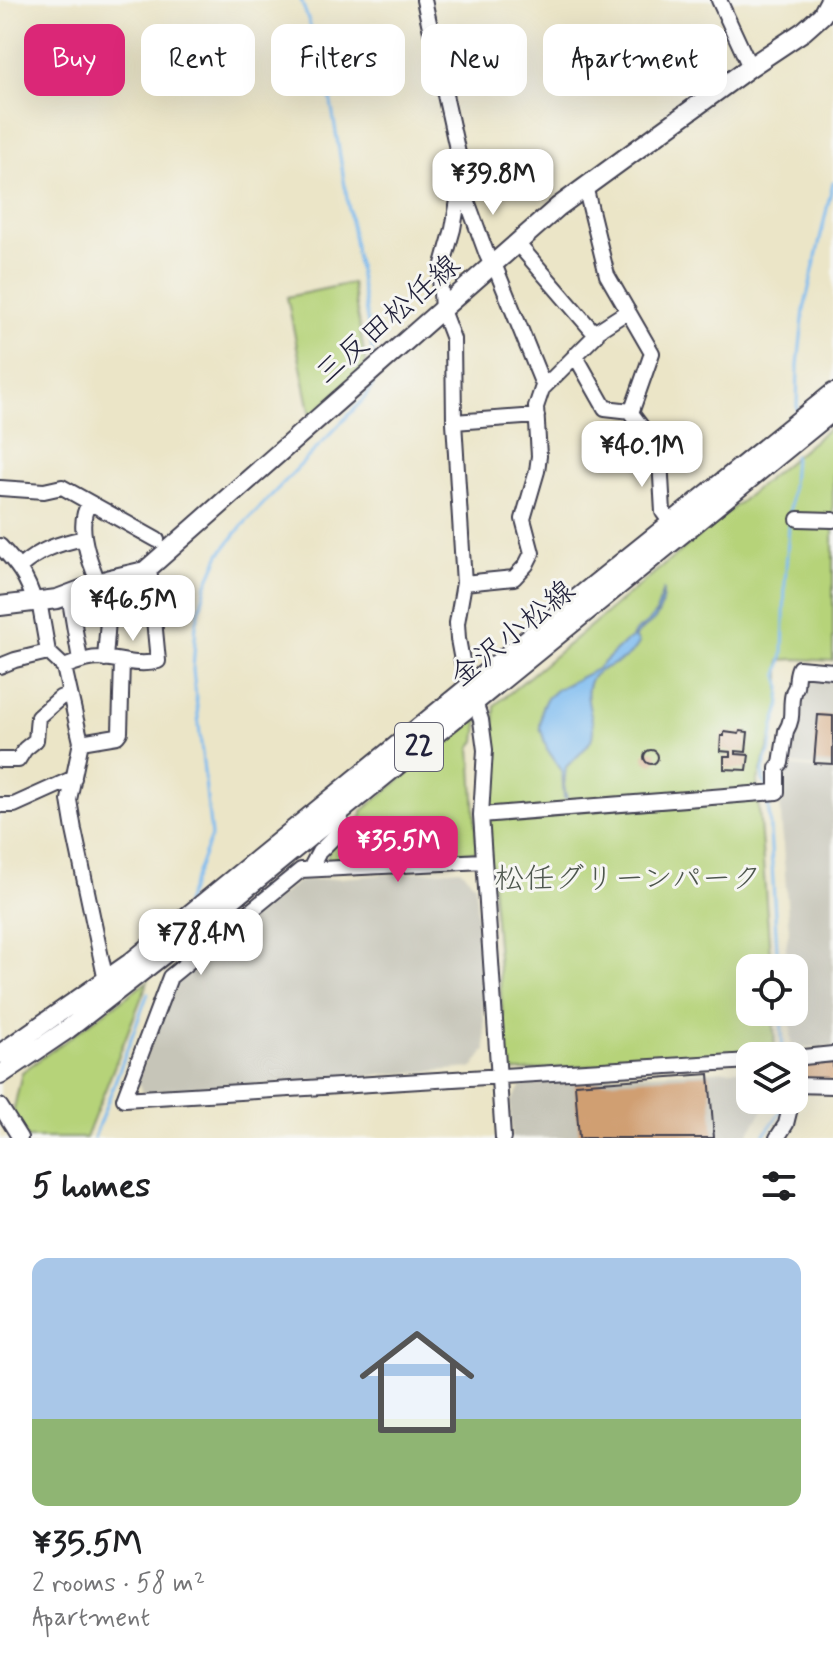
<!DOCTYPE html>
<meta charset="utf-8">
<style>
:root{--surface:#fff;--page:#f6f6f6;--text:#202124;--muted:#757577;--accent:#db2777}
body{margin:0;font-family:Mynerve,"Klee One",sans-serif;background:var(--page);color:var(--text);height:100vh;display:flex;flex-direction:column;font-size:30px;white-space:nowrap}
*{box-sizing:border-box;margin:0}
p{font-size:26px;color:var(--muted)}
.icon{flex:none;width:44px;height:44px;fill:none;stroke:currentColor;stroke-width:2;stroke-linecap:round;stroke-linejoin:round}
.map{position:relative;height:1138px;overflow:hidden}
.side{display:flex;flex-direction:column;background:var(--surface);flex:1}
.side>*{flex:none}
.guide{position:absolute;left:24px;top:24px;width:786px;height:72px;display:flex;gap:16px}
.tools{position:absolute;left:736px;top:954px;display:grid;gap:16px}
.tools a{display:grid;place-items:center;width:72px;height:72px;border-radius:16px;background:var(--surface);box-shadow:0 8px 32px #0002;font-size:40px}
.price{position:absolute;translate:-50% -68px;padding:0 18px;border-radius:16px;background:#fff;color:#222;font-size:26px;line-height:52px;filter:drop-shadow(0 2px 4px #0008)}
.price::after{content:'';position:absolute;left:50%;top:48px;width:24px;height:18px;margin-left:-12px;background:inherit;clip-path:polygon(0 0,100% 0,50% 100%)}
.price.selected{background:var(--accent);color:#fff}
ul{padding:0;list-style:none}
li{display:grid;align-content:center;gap:16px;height:424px;padding:0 32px}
li span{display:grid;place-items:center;height:248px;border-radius:16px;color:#555}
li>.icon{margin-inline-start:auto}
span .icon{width:144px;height:144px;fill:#fffc;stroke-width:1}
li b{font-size:34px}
h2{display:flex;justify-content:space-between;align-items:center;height:96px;padding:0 32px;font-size:34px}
.pill{padding:0 28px;border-radius:16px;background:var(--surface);box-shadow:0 8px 32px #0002;font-size:28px;line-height:72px}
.pill.selected{background:var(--accent);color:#fff}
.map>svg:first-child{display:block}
.industrial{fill:#c6c5b8}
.green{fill:#b6d379;stroke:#6c7a5a;stroke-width:2}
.water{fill:#7dbbf0;stroke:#506e96;stroke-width:2}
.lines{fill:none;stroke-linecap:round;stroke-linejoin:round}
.stream{stroke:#7dbbf0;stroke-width:3}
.building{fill:#d09f72}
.minor-casing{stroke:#403f50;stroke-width:18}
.major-casing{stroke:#403f50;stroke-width:22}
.minor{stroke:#fff;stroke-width:14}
.major{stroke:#fff;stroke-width:18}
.labels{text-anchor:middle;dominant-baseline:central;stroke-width:6;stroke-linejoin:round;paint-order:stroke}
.shield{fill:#f6f6f2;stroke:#626272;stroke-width:2}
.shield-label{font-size:28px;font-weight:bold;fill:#22223b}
.street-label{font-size:30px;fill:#22223b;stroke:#f6f6f2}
.park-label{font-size:30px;fill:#4e574e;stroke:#f6f6f2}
</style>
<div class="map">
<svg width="833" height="1138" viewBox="0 0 833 1138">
<rect width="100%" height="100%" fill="#f6f6f2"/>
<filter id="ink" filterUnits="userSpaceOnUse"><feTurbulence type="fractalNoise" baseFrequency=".0125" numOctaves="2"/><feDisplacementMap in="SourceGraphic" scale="16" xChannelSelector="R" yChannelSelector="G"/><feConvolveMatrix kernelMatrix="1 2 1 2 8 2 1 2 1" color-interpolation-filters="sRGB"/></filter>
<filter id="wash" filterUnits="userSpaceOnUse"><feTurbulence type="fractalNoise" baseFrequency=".006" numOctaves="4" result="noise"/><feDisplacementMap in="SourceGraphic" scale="32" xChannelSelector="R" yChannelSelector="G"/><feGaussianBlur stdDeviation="1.8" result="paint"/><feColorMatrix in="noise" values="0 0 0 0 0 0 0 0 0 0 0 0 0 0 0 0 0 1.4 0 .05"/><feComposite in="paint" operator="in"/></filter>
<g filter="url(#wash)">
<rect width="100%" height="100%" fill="#ebe5c7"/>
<path class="industrial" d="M806 673 833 675V768L787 764 796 722 799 678Z
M786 766 833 771V1047L792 1049 790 1012H794V968H787L786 946 789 931 780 802 784 800Z
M460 869 475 884 486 1050 473 1068 143 1093 137 1080 176 979 299 881Z
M750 1069V1100H766L762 1112 745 1138H512L510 1103 525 1080Z"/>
<path class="green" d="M352 283 366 365 311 416 287 297Z
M833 425V661L796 659 780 660V705L771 739 757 783 771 968H750V1012H773L775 1053 507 1072 488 830 486 759 494 733 495 705Z
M479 716 476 741 471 747 477 852 328 861V849L362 816V811Z
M148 981 86 1138H27L13 1113 22 1072Z"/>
<path class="water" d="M663 589C663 601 661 615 651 623 645 628 640 630 635 637L639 643C626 667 600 664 591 679 580 700 599 722 591 740 586 750 574 759 566 767L564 786 567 799 564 798 562 771 547 749 540 727 542 707 546 699 557 689 597 669 625 642 632 638 635 632 648 622 656 613Z"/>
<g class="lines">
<path class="stream" d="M301 0 325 66 374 361
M797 410 798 365 804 310 833 182
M767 789V785L763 781V769L771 746 774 725 779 711 781 688 778 676 783 654 785 582 794 456
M768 796 778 968
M185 903 211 836 193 670 196 624 206 586 220 554 241 527 364 399 373 385 374 380
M781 1012 783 1056
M94 1138 148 993
M762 1138 783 1108"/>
</g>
<g id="blocks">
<path class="building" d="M818 715 833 716V764L814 763Z
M740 731 748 732 746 752 736 751V754L749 755 747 770 724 769V756H731V752L720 751 721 736H724V732L739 734Z
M644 757a7 7 0 1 1 14 0a7 7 0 1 1-14 0Z
M833 1062V1081L796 1080 795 1064Z
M709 1074 714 1138H579L575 1084Z"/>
</g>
</g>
<g filter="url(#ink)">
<use href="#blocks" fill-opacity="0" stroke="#403f50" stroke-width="2"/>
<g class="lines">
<g class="minor-casing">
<path id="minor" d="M424 0 459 158 461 183 453 229 440 275 442 310 453 339 454 422 464 583 457 623 458 639 463 666 481 720 485 750 481 815 503 1138
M719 0 750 67
M461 184 487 255 492 265
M585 186 607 275 652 353 631 413 646 433 660 459 663 512 672 524
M494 264 544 387
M594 333 628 311
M575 355 605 408 631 411
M454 422 537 416
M0 488 44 491 62 487 157 540
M90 503C74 523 90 563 99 584
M798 519 833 520
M0 546C16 563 28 578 34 601
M20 567C41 549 57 544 84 538
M464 583 514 578 526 565 532 553 523 519 537 471 539 456 536 407 542 389 596 335 517 243
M95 585 108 620 105 659
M69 595 80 660
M39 601 48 652 64 667 81 742 69 800 74 830 106 981
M0 666 15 660 48 652
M64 667C76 662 87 658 101 658 120 659 139 667 158 661L149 567
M81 742 117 736 120 732 122 661
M0 760H18L25 749 36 740 38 717 60 698 69 694
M0 805H14L74 778
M481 815 777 792V768L781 763 786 731C795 716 789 708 793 693 793 691 795 689 796 687 797 680 796 675 799 668L833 671
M484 861 301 870 170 977 124 1099 750 1061
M310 869 319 852 344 827 336 815
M794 1058 833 1054
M794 1085 833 1086
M0 1106 20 1138
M777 1138 786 1124 792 1100"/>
</g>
<g class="major-casing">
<path id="major" d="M0 606 57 599 110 579 145 571 558 207 750 67 804 31 822 15 830 0
M0 1054 130 963 569 605 833 393
M0 1075 68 1029 186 937 833 411"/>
</g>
<use href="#minor" class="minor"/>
<use href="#major" class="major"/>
</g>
</g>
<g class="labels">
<rect class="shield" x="395" y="723" width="48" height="48" rx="6"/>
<g class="shield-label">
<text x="419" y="747">22</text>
</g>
<g class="street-label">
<text transform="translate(388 320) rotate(-41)">三反田松任線</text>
<text transform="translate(513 634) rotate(-39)">金沢小松線</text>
</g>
<g class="park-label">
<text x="628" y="879">松任グリーンパーク</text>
</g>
</g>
</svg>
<div class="tools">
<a><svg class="icon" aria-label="locate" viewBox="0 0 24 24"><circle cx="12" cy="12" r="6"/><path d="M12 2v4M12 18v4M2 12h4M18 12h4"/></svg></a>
<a><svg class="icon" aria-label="layers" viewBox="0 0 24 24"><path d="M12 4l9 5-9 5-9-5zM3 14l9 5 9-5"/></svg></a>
</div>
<b class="price" style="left:493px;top:217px">¥39.8M</b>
<b class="price" style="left:642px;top:489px">¥40.1M</b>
<b class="price" style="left:133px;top:643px">¥46.5M</b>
<b class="price selected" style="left:398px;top:884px">¥35.5M</b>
<b class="price" style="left:201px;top:977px">¥78.4M</b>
<div class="guide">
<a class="pill selected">Buy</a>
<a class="pill">Rent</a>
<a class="pill">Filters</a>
<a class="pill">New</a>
<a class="pill">Apartment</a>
</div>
</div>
<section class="side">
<h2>5 homes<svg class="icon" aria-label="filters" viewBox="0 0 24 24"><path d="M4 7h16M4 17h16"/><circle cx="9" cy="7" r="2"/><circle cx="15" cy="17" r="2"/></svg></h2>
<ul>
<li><span style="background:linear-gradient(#a9c7e8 65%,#8fb573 0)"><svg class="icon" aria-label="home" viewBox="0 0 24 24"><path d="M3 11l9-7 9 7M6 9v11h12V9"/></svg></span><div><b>¥35.5M</b><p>2 rooms · 58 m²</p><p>Apartment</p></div></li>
</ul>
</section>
